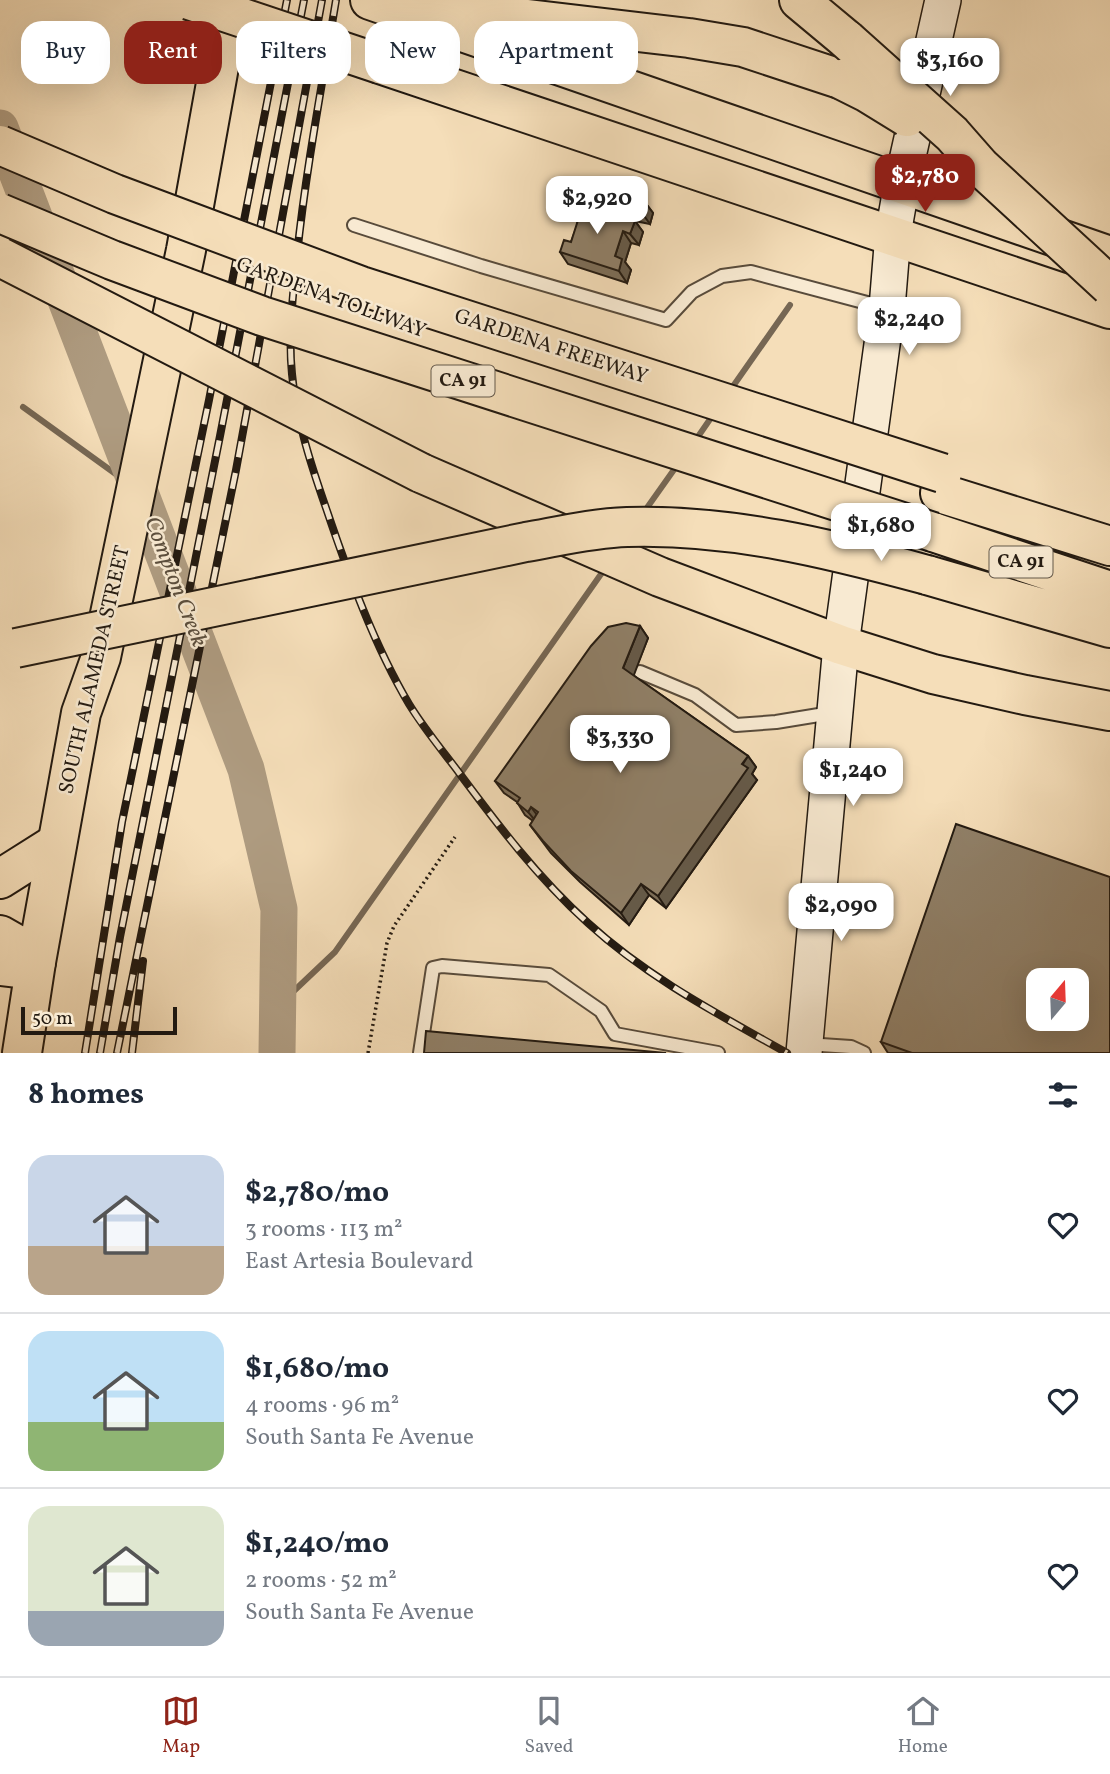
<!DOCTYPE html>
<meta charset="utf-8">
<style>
:root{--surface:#fff;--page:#f2f2f3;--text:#1f2937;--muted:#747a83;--line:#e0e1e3;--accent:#8f2418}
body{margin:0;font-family:Vollkorn,serif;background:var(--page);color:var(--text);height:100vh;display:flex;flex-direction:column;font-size:26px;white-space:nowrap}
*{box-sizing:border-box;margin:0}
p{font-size:23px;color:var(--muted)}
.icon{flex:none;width:38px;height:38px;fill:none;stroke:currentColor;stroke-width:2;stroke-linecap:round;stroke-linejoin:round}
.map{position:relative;height:1053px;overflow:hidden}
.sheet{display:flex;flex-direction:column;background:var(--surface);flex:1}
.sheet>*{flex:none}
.hud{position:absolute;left:21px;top:21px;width:700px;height:63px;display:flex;gap:14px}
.needle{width:46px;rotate:19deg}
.controls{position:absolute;left:1026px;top:968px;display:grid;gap:14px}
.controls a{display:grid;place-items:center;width:63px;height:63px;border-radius:14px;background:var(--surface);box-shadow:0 7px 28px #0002;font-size:35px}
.scale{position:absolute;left:21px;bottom:18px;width:156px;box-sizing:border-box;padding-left:7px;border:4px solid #231a11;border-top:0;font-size:19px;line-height:24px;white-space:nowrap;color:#231a11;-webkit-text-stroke:5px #f8ead2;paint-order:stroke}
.price{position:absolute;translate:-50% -60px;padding:0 16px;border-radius:14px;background:#fff;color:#222;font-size:23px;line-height:46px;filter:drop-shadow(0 2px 4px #0008)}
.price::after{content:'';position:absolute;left:50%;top:42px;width:21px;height:16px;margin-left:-10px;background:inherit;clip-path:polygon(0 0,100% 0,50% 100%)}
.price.current{background:var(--accent);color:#fff}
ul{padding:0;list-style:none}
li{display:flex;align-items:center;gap:21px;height:175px;padding:0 28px}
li+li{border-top:2px solid var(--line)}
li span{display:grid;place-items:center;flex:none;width:196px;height:140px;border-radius:21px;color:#555}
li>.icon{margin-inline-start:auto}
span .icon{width:84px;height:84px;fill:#fffc;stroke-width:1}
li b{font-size:30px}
h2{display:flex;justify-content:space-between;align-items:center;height:84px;padding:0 28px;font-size:30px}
.tag{padding:0 24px;border-radius:21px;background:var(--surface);box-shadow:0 7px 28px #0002;font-size:24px;line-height:63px}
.tag.current{background:var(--accent);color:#fff}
.tab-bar{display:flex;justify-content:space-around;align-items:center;height:98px;border-top:2px solid var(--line);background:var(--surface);font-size:19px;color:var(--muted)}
.tab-bar a{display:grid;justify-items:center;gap:4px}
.tab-bar .current{color:var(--accent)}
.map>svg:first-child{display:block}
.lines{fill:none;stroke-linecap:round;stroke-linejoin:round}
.stream{stroke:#766754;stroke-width:6}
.river{stroke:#ae9b80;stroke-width:37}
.service-casing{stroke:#584b3b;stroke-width:16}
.secondary-casing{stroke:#231a11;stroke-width:38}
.primary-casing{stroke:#231a11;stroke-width:42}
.motorway-casing{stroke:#231a11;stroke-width:42}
.path{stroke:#231a11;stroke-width:3.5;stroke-dasharray:2 3.5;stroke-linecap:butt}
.service{stroke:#f8ead2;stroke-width:12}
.secondary{stroke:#f8ead2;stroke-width:35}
.primary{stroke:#f5deb9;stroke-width:38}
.motorway{stroke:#f5deb9;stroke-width:38}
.rail-casing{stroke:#231a11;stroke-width:8}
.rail{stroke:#f8ead2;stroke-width:5;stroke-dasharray:16;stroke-linecap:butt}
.primary-bridge-casing{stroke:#231a11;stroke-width:42;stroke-linecap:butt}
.motorway-bridge-casing{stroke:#231a11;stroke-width:42;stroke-linecap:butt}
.primary-bridge{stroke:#f5deb9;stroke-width:38}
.motorway-bridge{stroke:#f5deb9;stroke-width:38}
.wall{fill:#7c6e59;stroke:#231a11;stroke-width:2}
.shaded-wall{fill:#655a49;stroke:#231a11;stroke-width:2}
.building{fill:#908068;stroke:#231a11;stroke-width:2;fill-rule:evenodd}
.labels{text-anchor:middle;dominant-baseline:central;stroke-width:5;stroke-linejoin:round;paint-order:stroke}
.shield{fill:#f8ead2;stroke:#63584b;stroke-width:2}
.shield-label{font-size:19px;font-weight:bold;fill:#231a11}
.street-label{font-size:21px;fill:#231a11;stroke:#f8ead2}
.water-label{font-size:23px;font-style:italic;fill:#5b4e3d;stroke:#f8ead2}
</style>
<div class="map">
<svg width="1110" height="1053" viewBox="0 0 1110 1053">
<rect width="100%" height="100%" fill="#f5deb9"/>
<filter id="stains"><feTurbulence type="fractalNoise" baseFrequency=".00286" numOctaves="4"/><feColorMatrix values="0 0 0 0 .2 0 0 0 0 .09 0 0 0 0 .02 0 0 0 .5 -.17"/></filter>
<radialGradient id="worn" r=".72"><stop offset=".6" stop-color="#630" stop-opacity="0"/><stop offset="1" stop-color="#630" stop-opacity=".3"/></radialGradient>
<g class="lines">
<path class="stream" d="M729 392 790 305
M23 407 124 480
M695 441 715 412
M644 512 678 464
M278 1006 335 952 606 567"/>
<path class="river" d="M0 128 246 769 279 909 277 1053"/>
<g class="service-casing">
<path id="service" d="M354 225 481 266 666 320 692 292 722 276 751 272 886 308
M640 672 695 695 736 725 776 722 831 713
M806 1044 851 1047 864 1053
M420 1053 433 968 442 966 549 975 601 1011 615 1034 718 1053"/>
</g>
<g class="secondary-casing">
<path id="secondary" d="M804 1053 841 645 887 308 893 234 902 183 943 0"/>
</g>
<g class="primary-casing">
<path id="primary" d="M370 0 1110 256
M380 64 1110 309
M22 1053 36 962 81 713 101 657 186 250 231 0"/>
</g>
<g class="motorway-casing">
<path id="motorway" d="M799 0 847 40
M393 8 442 9 689 38 743 47 840 79
M421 473 660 577 841 645 933 674 1025 695 1110 711
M940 493 1110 546
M933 532 1110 591
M927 575 1110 628
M0 879 57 843
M0 935 21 947 36 962 19 968 0 966"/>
</g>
<path class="path" d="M368 1053 387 943 394 926 455 837"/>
<use href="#service" class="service"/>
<use href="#secondary" class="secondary"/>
<use href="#primary" class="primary"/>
<use href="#motorway" class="motorway"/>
<g class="rail-casing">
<path id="rail" d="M336 0C322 85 306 169 297 255 293 294 288 335 292 374 296 419 311 465 326 508 348 573 374 645 409 704 423 727 441 749 457 770 497 824 538 878 588 923 647 977 718 1014 787 1053
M85 1053 122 822 209 400 287 0
M100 1053 120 937 220 436 304 0
M117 1053 236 470 322 0
M132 1053 143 961"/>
</g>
<use href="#rail" class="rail"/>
<g class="primary-bridge-casing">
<path id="primary-bridge" d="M189 0 380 64"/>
</g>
<g class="motorway-bridge-casing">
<path id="motorway-bridge" d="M847 40 952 134 981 167 1110 286
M840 79 868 93 907 117
M0 145 115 194 361 286 942 473
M0 213 112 260 262 316 933 532
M0 257 421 473
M16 648 526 542C560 536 593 528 627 527 730 524 828 548 927 575"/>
</g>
<use href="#primary-bridge" class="primary-bridge"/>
<use href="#motorway-bridge" class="motorway-bridge"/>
</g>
<path class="wall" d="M584 200 644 201 653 213 650 224 635 221 643 232 639 245 631 243 625 262 631 270 627 283 568 264 560 252 571 242 578 223 572 215 588 206Z
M640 626 648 638 633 675 748 756 756 767 752 774 757 780 666 908 649 895 629 925 580 882 551 853 530 825 533 821 525 815 517 802 504 793 495 781Z
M881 1042 1110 1053H888Z"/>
<path class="shaded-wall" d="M644 201 653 213 650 224 642 213Z
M616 207 624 219V223L615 211Z
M635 221 643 232 639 245 630 234Z
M623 231 631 243 625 262 631 270 627 283 619 271 615 256Z
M640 626 648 638 632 680 623 668Z
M748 756 756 767 752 774 757 780 666 908 658 896Z
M531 807 540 819 537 823 528 812Z
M641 884 649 895 629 925 621 913Z"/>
<path class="building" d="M587 189 644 201 642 213 616 207 615 211 598 207 599 203 584 200Z
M576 202 635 221 630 234 623 231 615 256 622 259 619 271 560 252 564 240 571 242 579 217 572 215Z
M626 623 640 626 623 668 748 756 742 764 748 768 658 896 641 884 621 913 571 871 543 841 530 825 538 812 531 807 528 812 517 803 520 798 495 781 591 646 608 627Z
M956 824 1110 877V1053H912L881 1042ZM1038 980H1076V1018H1038Z
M426 1031 666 1053H424Z"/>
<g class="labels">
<g class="shield">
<rect x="431.5" y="365.5" width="63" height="31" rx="5"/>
<rect x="989.5" y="546.5" width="63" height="31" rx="5"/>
</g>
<g class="shield-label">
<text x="463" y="381">CA 91</text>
<text x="1021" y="562">CA 91</text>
</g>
<g class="street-label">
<text transform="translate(331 298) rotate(20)">GARDENA TOLLWAY</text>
<text transform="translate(551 347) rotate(18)">GARDENA FREEWAY</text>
<text transform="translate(95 670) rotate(-77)">SOUTH ALAMEDA STREET</text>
</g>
<g class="water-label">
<text transform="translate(175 582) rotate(69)">Compton Creek</text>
</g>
</g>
<rect width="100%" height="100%" filter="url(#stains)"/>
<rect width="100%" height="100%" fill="url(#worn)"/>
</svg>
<div class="controls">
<a><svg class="needle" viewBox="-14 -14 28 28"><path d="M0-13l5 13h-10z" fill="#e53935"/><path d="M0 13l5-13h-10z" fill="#747a83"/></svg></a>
</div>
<div class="scale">50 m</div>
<b class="price" style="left:950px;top:98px">$3,160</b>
<b class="price current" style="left:925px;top:214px">$2,780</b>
<b class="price" style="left:597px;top:236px">$2,920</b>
<b class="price" style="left:909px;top:357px">$2,240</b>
<b class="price" style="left:881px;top:563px">$1,680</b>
<b class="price" style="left:620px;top:775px">$3,330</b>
<b class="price" style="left:853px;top:808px">$1,240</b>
<b class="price" style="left:841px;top:943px">$2,090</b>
<div class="hud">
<a class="tag">Buy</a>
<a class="tag current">Rent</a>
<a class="tag">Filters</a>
<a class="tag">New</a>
<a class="tag">Apartment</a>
</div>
</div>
<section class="sheet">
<h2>8 homes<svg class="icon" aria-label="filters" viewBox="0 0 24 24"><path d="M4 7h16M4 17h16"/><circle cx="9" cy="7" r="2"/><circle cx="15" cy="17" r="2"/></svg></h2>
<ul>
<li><span style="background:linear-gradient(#c9d6e8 65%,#b9a48a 0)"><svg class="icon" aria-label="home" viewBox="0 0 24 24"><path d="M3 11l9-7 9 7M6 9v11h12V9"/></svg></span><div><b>$2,780/mo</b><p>3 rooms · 113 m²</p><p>East Artesia Boulevard</p></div><svg class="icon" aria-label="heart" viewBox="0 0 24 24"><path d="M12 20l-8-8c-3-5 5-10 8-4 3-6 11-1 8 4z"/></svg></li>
<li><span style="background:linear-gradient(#bfe0f5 65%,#8fb573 0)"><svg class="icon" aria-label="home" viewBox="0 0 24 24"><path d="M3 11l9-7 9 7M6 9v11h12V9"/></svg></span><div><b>$1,680/mo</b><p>4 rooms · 96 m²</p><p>South Santa Fe Avenue</p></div><svg class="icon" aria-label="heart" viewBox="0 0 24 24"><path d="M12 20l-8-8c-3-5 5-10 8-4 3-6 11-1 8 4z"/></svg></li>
<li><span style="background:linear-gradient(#dfe7d0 75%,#9aa5b1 0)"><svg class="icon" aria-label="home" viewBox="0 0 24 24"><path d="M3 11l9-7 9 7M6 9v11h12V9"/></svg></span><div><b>$1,240/mo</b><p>2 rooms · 52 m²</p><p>South Santa Fe Avenue</p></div><svg class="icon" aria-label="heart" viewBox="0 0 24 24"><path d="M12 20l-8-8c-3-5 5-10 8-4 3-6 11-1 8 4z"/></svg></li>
</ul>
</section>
<nav class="tab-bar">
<a class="current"><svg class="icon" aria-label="map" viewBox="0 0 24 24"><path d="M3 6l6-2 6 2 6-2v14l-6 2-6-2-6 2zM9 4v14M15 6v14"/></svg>Map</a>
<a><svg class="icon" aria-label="saved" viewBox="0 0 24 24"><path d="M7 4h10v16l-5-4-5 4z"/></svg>Saved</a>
<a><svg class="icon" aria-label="home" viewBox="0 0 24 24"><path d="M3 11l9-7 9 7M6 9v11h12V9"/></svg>Home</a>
</nav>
